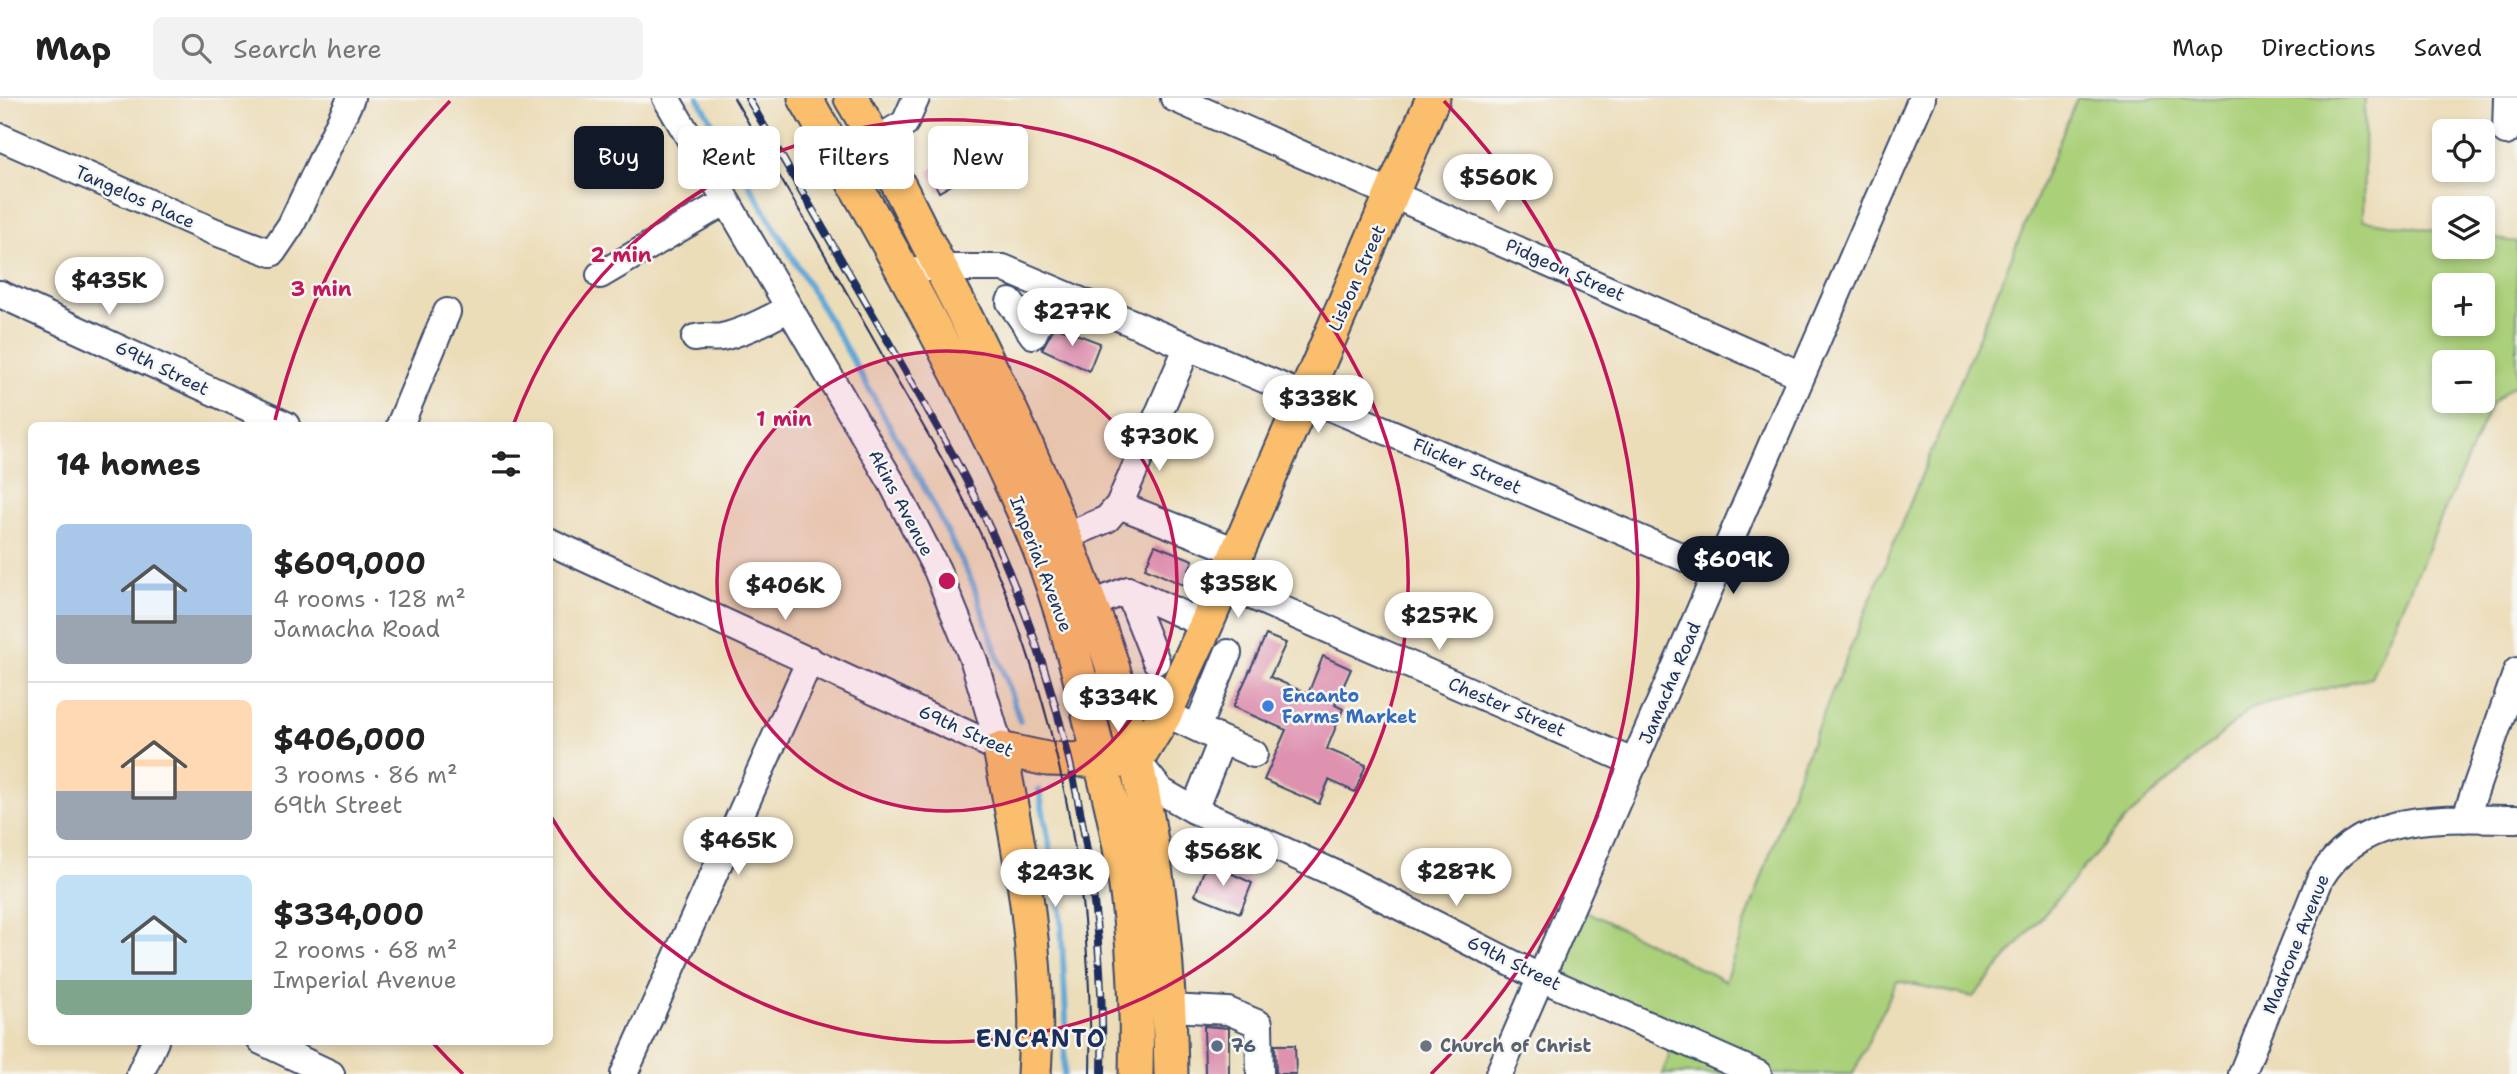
<!DOCTYPE html>
<meta charset="utf-8">
<style>
:root{--surface:#fff;--page:#f2f2f2;--text:#222;--muted:#767676;--line:#e0e0e0;--accent:#111827}
body{margin:0;font-family:"Shantell Sans",sans-serif;background:var(--page);color:var(--text);height:100vh;display:flex;flex-direction:column;font-size:26px;white-space:nowrap}
*{box-sizing:border-box;margin:0}
p{font-size:23px;color:var(--muted)}
.icon{flex:none;width:38px;height:38px;fill:none;stroke:currentColor;stroke-width:2;stroke-linecap:round;stroke-linejoin:round}
.map{position:relative;flex:1;overflow:hidden}
.drawer{position:absolute;left:28px;top:324px;width:525px;height:623px;display:flex;flex-direction:column;background:var(--surface);border-radius:10px;box-shadow:0 4px 10px #0003}
.drawer>*{flex:none}
.banner{position:absolute;left:574px;top:28px;width:665px;height:63px;display:flex;gap:14px}
.tools{position:absolute;left:2432px;top:21px;display:grid;gap:14px}
.tools a{display:grid;place-items:center;width:63px;height:63px;border-radius:10px;background:var(--surface);box-shadow:0 4px 10px #0003;font-size:35px}
.price{position:absolute;translate:-50% -60px;padding:0 16px;border-radius:24px;background:#fff;color:#222;font-size:23px;line-height:46px;filter:drop-shadow(0 2px 4px #0008)}
.price::after{content:'';position:absolute;left:50%;top:42px;width:21px;height:16px;margin-left:-10px;background:inherit;clip-path:polygon(0 0,100% 0,50% 100%)}
.price.current{background:var(--accent);color:#fff}
ul{padding:0;list-style:none}
li{display:flex;align-items:center;gap:21px;height:175px;padding:0 28px}
li+li{border-top:2px solid var(--line)}
li span{display:grid;place-items:center;flex:none;width:196px;height:140px;border-radius:10px;color:#555}
li>.icon{margin-inline-start:auto}
span .icon{width:84px;height:84px;fill:#fffc;stroke-width:1}
li b{font-size:30px}
h2{display:flex;justify-content:space-between;align-items:center;height:84px;padding:0 28px;font-size:30px}
.chip{padding:0 24px;border-radius:10px;background:var(--surface);box-shadow:0 4px 10px #0003;font-size:24px;line-height:63px}
.chip.current{background:var(--accent);color:#fff}
header{display:flex;align-items:center;gap:42px;box-sizing:border-box;height:98px;padding:0 35px;background:var(--surface);border-bottom:2px solid var(--line)}
header strong{font-size:33px}
nav{display:flex;gap:38px;margin-inline-start:auto;font-size:24px}
.search{width:490px;height:63px;background:var(--page);display:flex;align-items:center;gap:18px;box-sizing:border-box;padding:0 24px;border-radius:10px;color:var(--muted);font-size:26px}
.map>svg:first-child{display:block}
.grass{fill:#abd07a;stroke:#63806c;stroke-width:2;fill-rule:evenodd}
.lines{fill:none;stroke-linecap:round;stroke-linejoin:round}
.stream{stroke:#60a7d6;stroke-width:6}
.building{fill:#de92b0}
.minor-casing{stroke:#3a496c;stroke-width:30}
.major-casing{stroke:#3a496c;stroke-width:37}
.minor{stroke:#fff;stroke-width:26}
.major{stroke:#fabe6d;stroke-width:33}
.tram{stroke:#1b2f5e;stroke-width:2}
.rail-casing{stroke:#1b2f5e;stroke-width:8}
.rail{stroke:#f6f6f2;stroke-width:5;stroke-dasharray:16;stroke-linecap:butt}
.ring{fill:none;stroke:#c2185b;stroke-width:3.5}
.shop-dot{fill:#3f7fe0;stroke:#f6f6f2;stroke-width:2.5}
.service-dot{fill:#5c6f8a;stroke:#f6f6f2;stroke-width:2.5}
.worship-dot{fill:#6b7280;stroke:#f6f6f2;stroke-width:2.5}
.labels{text-anchor:middle;dominant-baseline:central;stroke-width:5;stroke-linejoin:round;paint-order:stroke}
.street-label{font-size:18px;fill:#1b2f5e;stroke:#f6f6f2}
.shop-label{font-size:18px;font-weight:bold;fill:#366cbe;stroke:#f6f6f2;text-anchor:start}
.service-label{font-size:18px;font-weight:bold;fill:#4e5e75;stroke:#f6f6f2;text-anchor:start}
.worship-label{font-size:18px;font-weight:bold;fill:#5b616d;stroke:#f6f6f2;text-anchor:start}
.district-label{font-size:24px;font-weight:bold;letter-spacing:2px;fill:#1b2f5e;stroke:#f6f6f2}
.centre{fill:#c2185b;stroke:#f6f6f2;stroke-width:3.5}
.ring-label{font-size:21px;text-anchor:middle;font-weight:bold;fill:#c2185b;stroke:#f6f6f2;stroke-width:5;stroke-linejoin:round;paint-order:stroke}
</style>
<header>
<strong>Map</strong>
<div class="search"><svg class="icon" aria-label="search" viewBox="0 0 24 24"><circle cx="10" cy="10" r="6"/><path d="M15 15l6 6"/></svg>Search here</div>
<nav><a>Map</a><a>Directions</a><a>Saved</a></nav>
</header>
<div class="map">
<svg width="2517" height="976" viewBox="0 0 2517 976">
<rect width="100%" height="100%" fill="#f6f6f2"/>
<filter id="ink" filterUnits="userSpaceOnUse"><feTurbulence type="fractalNoise" baseFrequency=".0143" numOctaves="2"/><feDisplacementMap in="SourceGraphic" scale="14" xChannelSelector="R" yChannelSelector="G"/><feConvolveMatrix kernelMatrix="1 2 1 2 8 2 1 2 1" color-interpolation-filters="sRGB"/></filter>
<filter id="wash" filterUnits="userSpaceOnUse"><feTurbulence type="fractalNoise" baseFrequency=".00686" numOctaves="4" result="noise"/><feDisplacementMap in="SourceGraphic" scale="28" xChannelSelector="R" yChannelSelector="G"/><feGaussianBlur stdDeviation="1.57" result="paint"/><feColorMatrix in="noise" values="0 0 0 0 0 0 0 0 0 0 0 0 0 0 0 0 0 1.4 0 .05"/><feComposite in="paint" operator="in"/></filter>
<g filter="url(#wash)">
<rect width="100%" height="100%" fill="#ecddb9"/>
<path class="grass" d="M2077 0H2365L2363 122 2445 134V149H2483V139L2517 144V285L2492 305 2371 579 2251 610 2126 721 1973 899 1897 883 1853 976H1662L1679 933 1539 879 1572 806 1725 883 1796 682ZM2445 187H2483V226H2445ZM2445 264H2483V303H2445Z"/>
<g class="lines">
<path class="stream" d="M698 0 843 245 927 394 973 486 1020 623
M1039 692 1060 803 1066 919 1064 976"/>
</g>
<g id="blocks">
<path class="building" d="M957 46 961 53 978 49 985 68 939 94 928 73 947 62 945 54Z
M1055 228 1100 245 1089 273 1042 251Z
M1155 447 1193 462 1183 487 1145 470Z
M1266 537 1286 545 1270 579 1308 596 1323 558 1351 571 1335 607 1343 611 1327 651 1366 667 1355 694 1329 682 1319 706 1264 682 1286 632 1233 609Z
M1207 764 1252 785 1240 815 1195 797Z
M1204 928 1229 930V976H1205Z
M1275 947H1295L1296 976H1276Z"/>
</g>
</g>
<g filter="url(#ink)">
<use href="#blocks" fill-opacity="0" stroke="#3a496c" stroke-width="2"/>
<g class="lines">
<g class="minor-casing">
<path id="minor" d="M666 0 892 385 937 472 974 563 1000 651
M1174 0 1801 277
M2506 34 2507 0
M0 39 213 133 272 155 291 127 351 0
M842 63 905 25 916 0
M924 170H1003L1718 474
M600 177 726 103
M0 196 286 327
M1010 204 1033 237 1054 192
M695 240C704 237 714 241 722 239 745 234 768 222 789 210
M400 327 447 214
M1119 407 1239 454
M1065 439 1107 421 1119 407 1188 248
M550 444 1000 651
M1224 486 1635 665
M1128 492 1156 563
M1090 507 1128 492 1206 527
M1165 615 1222 642 1194 712
M1197 630 1228 555
M1222 642 1254 656
M1138 664 1161 693 1194 712 1336 776 1539 879 1758 976
M2465 721 2517 573
M1170 910 1228 913 1259 926 1260 976
M261 943 331 976
M140 976 155 943
M624 976 810 562
M1499 976 1922 0
M2242 976 2320 781C2361 711 2446 721 2517 721"/>
</g>
<g class="major-casing">
<path id="major" d="M805 0C886 139 966 282 1031 430 1057 491 1075 557 1090 621 1098 656 1108 689 1115 724 1132 806 1138 892 1136 976
M851 0C885 56 912 115 942 173 995 274 1043 378 1082 485 1095 518 1108 551 1117 585 1152 713 1169 843 1171 976
M1137 662 1164 618 1206 527 1433 0
M1034 976C1042 867 1021 757 1000 651L1047 661 1123 663"/>
</g>
<use href="#minor" class="minor"/>
<use href="#major" class="major"/>
<path class="tram" d="M734 0C787 92 841 183 893 276 924 329 956 383 982 439 1058 606 1094 793 1090 976"/>
<g class="rail-casing">
<path id="rail" d="M748 0C798 87 849 174 899 262 931 318 965 375 992 435 1069 604 1106 790 1102 976"/>
</g>
<use href="#rail" class="rail"/>
</g>
</g>
<circle cx="947" cy="483" r="230" fill="#c2185b" fill-opacity=".12"/>
<g class="ring">
<circle cx="947" cy="483" r="230"/>
<path d="M514 325A461 461 0 1 1 550 717"/>
<path d="M463 976A691 691 0 0 1 433 945M275 322A691 691 0 0 1 450 3M1444 3A691 691 0 0 1 1431 976"/>
</g>
<circle class="shop-dot" cx="1268" cy="608" r="7"/>
<circle class="service-dot" cx="1217" cy="948" r="7"/>
<circle class="worship-dot" cx="1426" cy="948" r="7"/>
<g class="labels">
<g class="street-label">
<text transform="translate(135 99) rotate(24)">Tangelos Place</text>
<text transform="translate(1565 172) rotate(24)">Pidgeon Street</text>
<text transform="translate(1357 180) rotate(-66)">Lisbon Street</text>
<text transform="translate(162 270) rotate(26)">69th Street</text>
<text transform="translate(1467 368) rotate(23)">Flicker Street</text>
<text transform="translate(901 405) rotate(62)">Akins Avenue</text>
<text transform="translate(1041 466) rotate(69)">Imperial Avenue</text>
<text transform="translate(1670 585) rotate(-67)">Jamacha Road</text>
<text transform="translate(1507 609) rotate(23)">Chester Street</text>
<text transform="translate(966 633) rotate(24)">69th Street</text>
<text transform="translate(2296 846) rotate(-68)">Madrone Avenue</text>
<text transform="translate(1514 865) rotate(26)">69th Street</text>
</g>
<g class="shop-label">
<text x="1282" y="598">Encanto<tspan x="1282" dy="21">Farms Market</tspan></text>
</g>
<g class="service-label">
<text x="1231" y="948">76</text>
</g>
<g class="worship-label">
<text x="1440" y="948">Church of Christ</text>
</g>
<g class="district-label">
<text x="1041" y="941">ENCANTO</text>
</g>
</g>
<circle cx="947" cy="483" r="10" class="centre"/>
<g class="ring-label">
<text x="621" y="164">2 min</text>
<text x="321" y="198">3 min</text>
<text x="784" y="328">1 min</text>
</g>
</svg>
<div class="tools">
<a><svg class="icon" aria-label="locate" viewBox="0 0 24 24"><circle cx="12" cy="12" r="6"/><path d="M12 2v4M12 18v4M2 12h4M18 12h4"/></svg></a>
<a><svg class="icon" aria-label="layers" viewBox="0 0 24 24"><path d="M12 4l9 5-9 5-9-5zM3 14l9 5 9-5"/></svg></a>
<a>+</a>
<a>−</a>
</div>
<b class="price" style="left:1498px;top:116px">$560K</b>
<b class="price" style="left:109px;top:219px">$435K</b>
<b class="price" style="left:1072px;top:250px">$277K</b>
<b class="price" style="left:1318px;top:337px">$338K</b>
<b class="price" style="left:1159px;top:375px">$730K</b>
<b class="price current" style="left:1733px;top:498px">$609K</b>
<b class="price" style="left:1238px;top:522px">$358K</b>
<b class="price" style="left:785px;top:524px">$406K</b>
<b class="price" style="left:1439px;top:554px">$257K</b>
<b class="price" style="left:1118px;top:636px">$334K</b>
<b class="price" style="left:738px;top:779px">$465K</b>
<b class="price" style="left:1223px;top:790px">$568K</b>
<b class="price" style="left:1456px;top:810px">$287K</b>
<b class="price" style="left:1055px;top:811px">$243K</b>
<div class="banner">
<a class="chip current">Buy</a>
<a class="chip">Rent</a>
<a class="chip">Filters</a>
<a class="chip">New</a>
</div>
<section class="drawer">
<h2>14 homes<svg class="icon" aria-label="filters" viewBox="0 0 24 24"><path d="M4 7h16M4 17h16"/><circle cx="9" cy="7" r="2"/><circle cx="15" cy="17" r="2"/></svg></h2>
<ul>
<li><span style="background:linear-gradient(#a9c7e8 65%,#9aa5b1 0)"><svg class="icon" aria-label="home" viewBox="0 0 24 24"><path d="M3 11l9-7 9 7M6 9v11h12V9"/></svg></span><div><b>$609,000</b><p>4 rooms · 128 m²</p><p>Jamacha Road</p></div></li>
<li><span style="background:linear-gradient(#ffd9b3 65%,#9aa5b1 0)"><svg class="icon" aria-label="home" viewBox="0 0 24 24"><path d="M3 11l9-7 9 7M6 9v11h12V9"/></svg></span><div><b>$406,000</b><p>3 rooms · 86 m²</p><p>69th Street</p></div></li>
<li><span style="background:linear-gradient(#bfe0f5 75%,#7fa58c 0)"><svg class="icon" aria-label="home" viewBox="0 0 24 24"><path d="M3 11l9-7 9 7M6 9v11h12V9"/></svg></span><div><b>$334,000</b><p>2 rooms · 68 m²</p><p>Imperial Avenue</p></div></li>
</ul>
</section>
</div>
